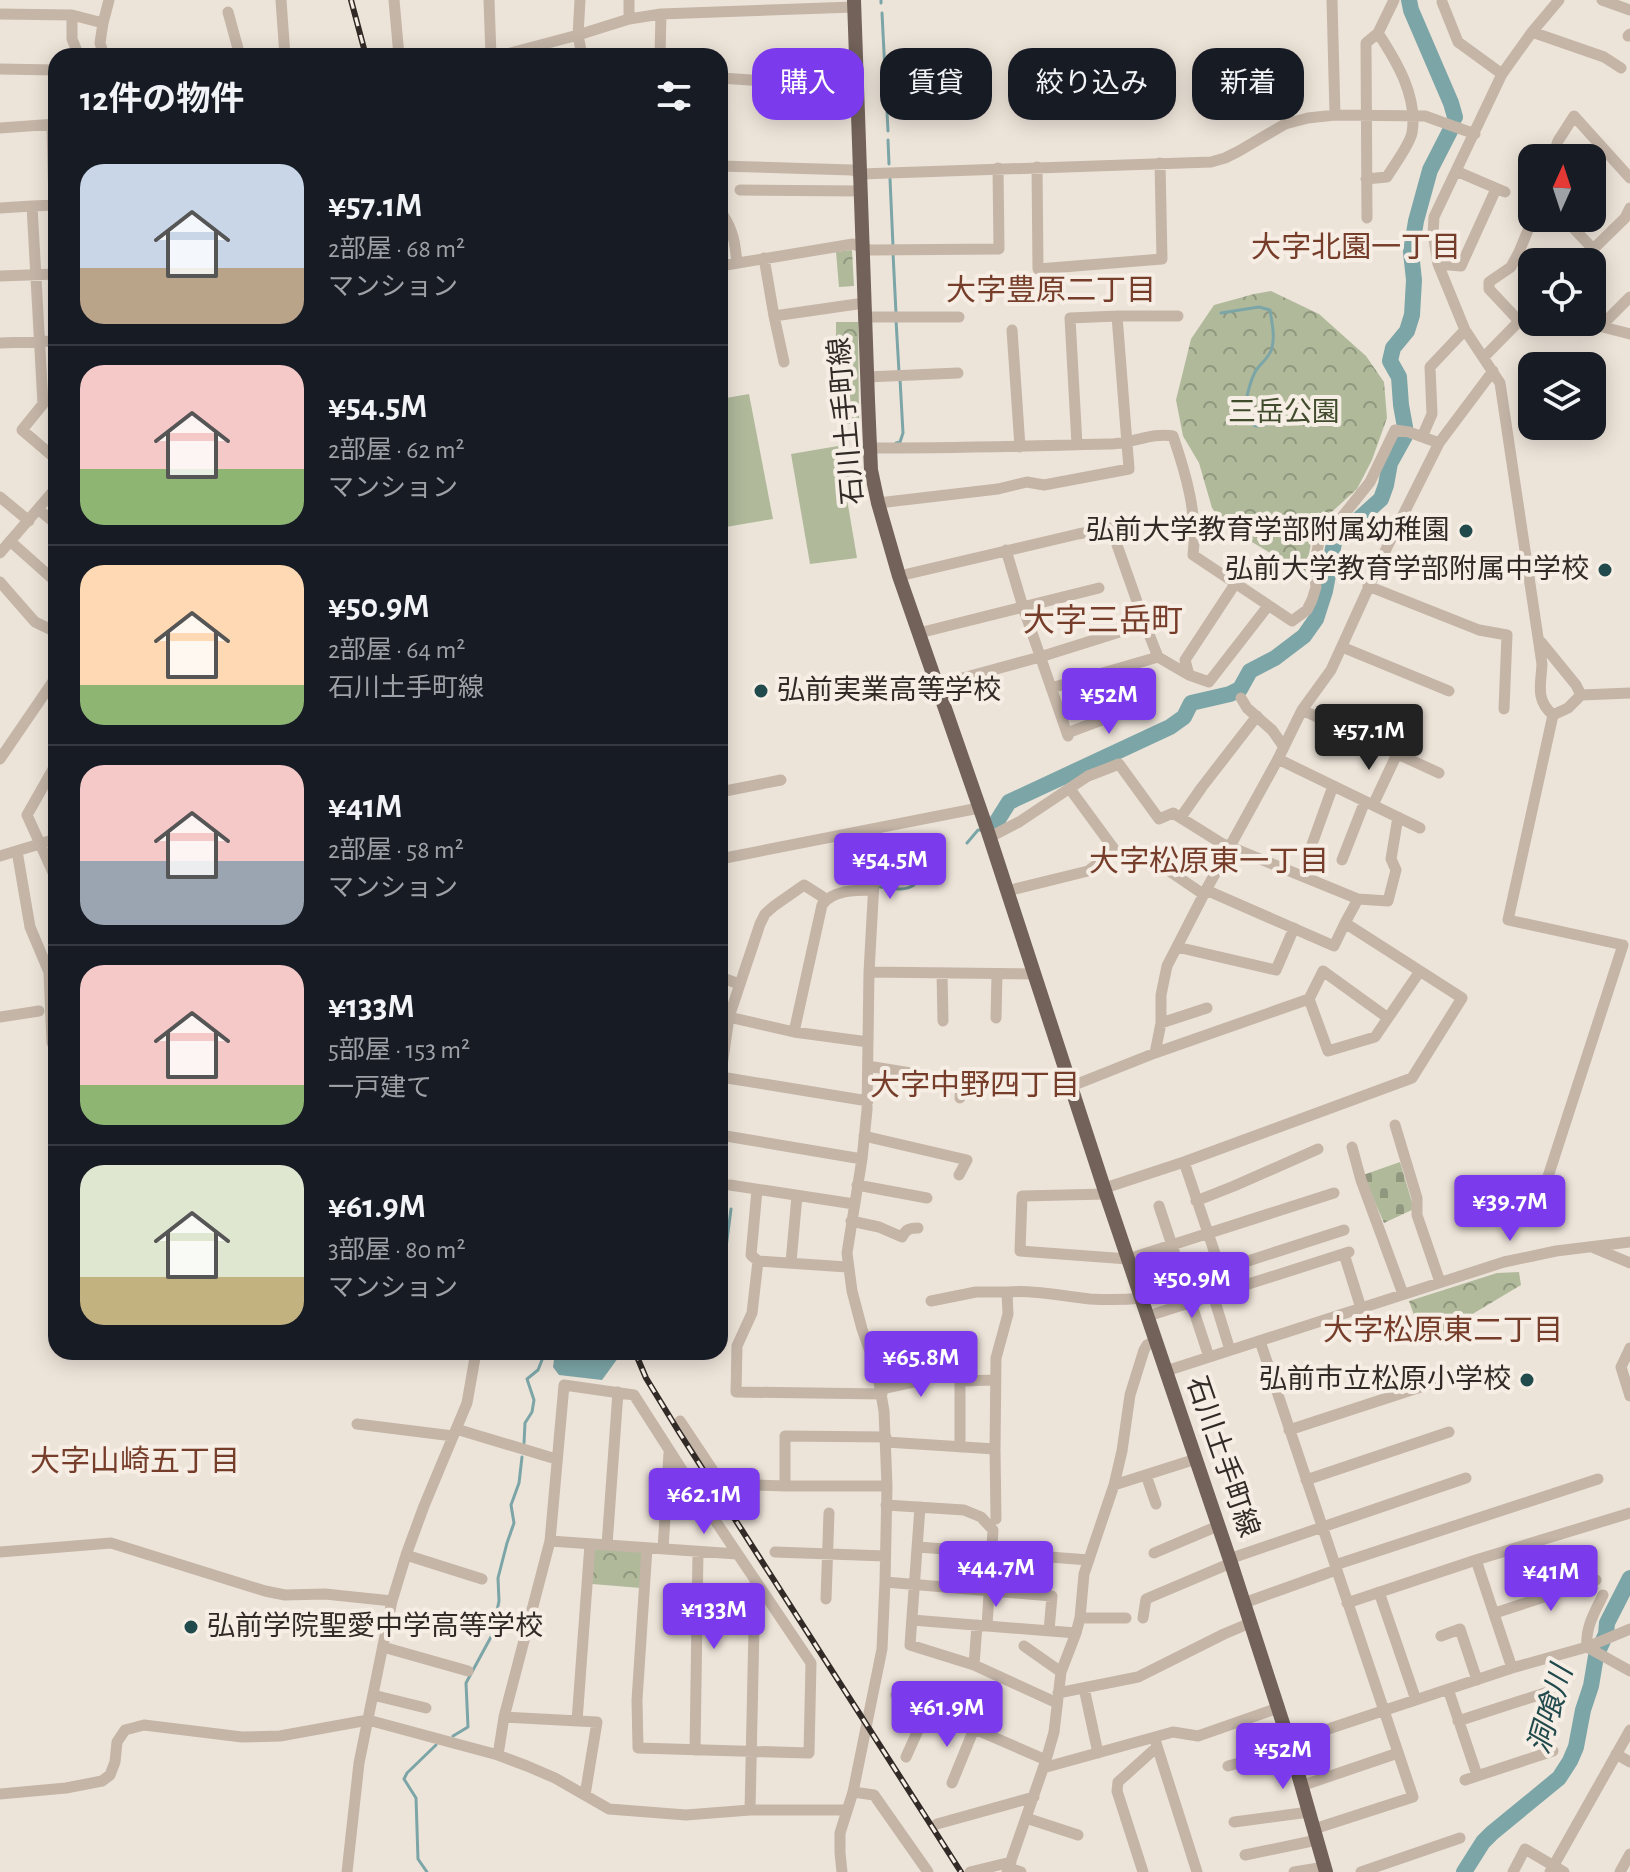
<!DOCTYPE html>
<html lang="ja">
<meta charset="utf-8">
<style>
:root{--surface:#171b24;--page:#242831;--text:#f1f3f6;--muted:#9ea1a6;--line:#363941;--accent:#7c3aed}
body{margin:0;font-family:"Alegreya Sans","Noto Sans JP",sans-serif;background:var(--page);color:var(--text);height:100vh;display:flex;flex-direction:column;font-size:30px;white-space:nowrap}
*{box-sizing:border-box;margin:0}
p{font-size:26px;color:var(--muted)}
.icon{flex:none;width:44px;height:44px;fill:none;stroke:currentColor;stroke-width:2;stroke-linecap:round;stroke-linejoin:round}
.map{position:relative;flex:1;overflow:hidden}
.side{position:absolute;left:48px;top:48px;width:680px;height:1312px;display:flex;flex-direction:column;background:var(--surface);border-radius:24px;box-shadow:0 4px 20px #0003}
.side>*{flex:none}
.top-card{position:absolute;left:752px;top:48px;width:758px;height:72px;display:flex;gap:16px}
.needle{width:52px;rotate:3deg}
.controls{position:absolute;left:1518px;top:144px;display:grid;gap:16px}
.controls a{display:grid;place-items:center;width:88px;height:88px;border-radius:16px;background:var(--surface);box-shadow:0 4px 20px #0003;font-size:40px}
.price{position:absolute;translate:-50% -68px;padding:0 18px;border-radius:8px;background:var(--accent);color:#fff;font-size:26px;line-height:52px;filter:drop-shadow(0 2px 4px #0008)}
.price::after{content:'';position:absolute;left:50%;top:48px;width:24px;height:18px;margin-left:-12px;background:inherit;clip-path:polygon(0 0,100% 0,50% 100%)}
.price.active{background:#222;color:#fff}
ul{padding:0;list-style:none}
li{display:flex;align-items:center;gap:24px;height:200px;padding:0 32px}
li+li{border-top:2px solid var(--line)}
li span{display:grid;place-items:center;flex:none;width:224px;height:160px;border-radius:24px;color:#555}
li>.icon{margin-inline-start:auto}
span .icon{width:96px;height:96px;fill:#fffc;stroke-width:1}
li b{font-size:34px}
h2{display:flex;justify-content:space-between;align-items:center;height:96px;padding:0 32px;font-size:34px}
.pill{padding:0 28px;border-radius:24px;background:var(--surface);box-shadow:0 4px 20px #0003;font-size:28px;line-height:72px}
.pill.active{background:var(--accent);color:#fff}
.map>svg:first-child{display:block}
.forest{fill:url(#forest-crowns)}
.cemetery{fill:url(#cemetery-stones)}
.pitch{fill:#b0ba9b}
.water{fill:#7ca5a7}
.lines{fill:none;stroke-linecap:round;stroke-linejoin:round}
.stream{stroke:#7ca5a7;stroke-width:3}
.river{stroke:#7ca5a7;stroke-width:16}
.minor{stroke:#c4b5a7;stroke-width:11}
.major{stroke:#726259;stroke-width:14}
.rail-casing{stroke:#312a26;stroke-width:6}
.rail{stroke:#f6eee5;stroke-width:3;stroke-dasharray:9;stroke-linecap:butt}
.poi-dot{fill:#214a4d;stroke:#f6eee5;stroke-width:3}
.labels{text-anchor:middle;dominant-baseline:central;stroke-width:8;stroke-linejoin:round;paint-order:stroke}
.park-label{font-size:28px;fill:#414c2d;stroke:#f6eee5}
.street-label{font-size:28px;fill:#312a26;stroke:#f6eee5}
.poi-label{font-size:28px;fill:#312a26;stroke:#f6eee5;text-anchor:end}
.neighbourhood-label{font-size:30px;fill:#763d2a;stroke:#f6eee5}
.water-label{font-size:30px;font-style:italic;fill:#214a4d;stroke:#f6eee5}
.quarter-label{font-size:32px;fill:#763d2a;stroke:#f6eee5}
</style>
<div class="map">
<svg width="1630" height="1872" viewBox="0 0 1630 1872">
<defs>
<pattern id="forest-crowns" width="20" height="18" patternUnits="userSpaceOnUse" patternTransform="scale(2)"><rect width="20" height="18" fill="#b0ba9b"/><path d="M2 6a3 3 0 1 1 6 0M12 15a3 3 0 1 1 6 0" fill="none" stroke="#90977e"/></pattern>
<pattern id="cemetery-stones" width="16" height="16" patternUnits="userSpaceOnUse" patternTransform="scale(2)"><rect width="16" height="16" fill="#b0ba9b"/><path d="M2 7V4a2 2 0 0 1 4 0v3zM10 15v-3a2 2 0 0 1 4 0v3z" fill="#90977e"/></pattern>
</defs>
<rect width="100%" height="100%" fill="#ede4d9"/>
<path class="forest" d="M852 250 854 286 839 287 836 252Z
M1271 291 1319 314 1366 356 1384 382 1387 418 1372 460 1357 489 1314 528 1305 574 1227 527 1212 508 1199 463 1183 436 1176 400 1191 339 1214 305 1254 294Z
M836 322H858L859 417 858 422C850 425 840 426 836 416Z
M1519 1272 1521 1285 1424 1343 1409 1301 1497 1273Z
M598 1548 641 1551 643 1554 641 1588 592 1584 594 1551Z"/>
<path class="cemetery" d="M1400 1162 1414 1209 1384 1223 1363 1175Z"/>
<path class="pitch" d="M749 394 773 519 720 528V399Z
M838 446 857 558 810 564 791 454Z"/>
<path class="water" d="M555 1352H621V1354L602 1380 559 1375 553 1367Z"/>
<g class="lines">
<path class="stream" d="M881 0V3
M882 13 888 131
M888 140 889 164
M890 179 893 246
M893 253 896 313
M1221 313 1259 307 1270 310C1272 323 1275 335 1272 348 1269 358 1263 361 1257 369 1251 377 1242 409 1246 418 1249 423 1252 424 1256 426L1302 417 1315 414 1326 416
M896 320 899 372
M896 443 900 442 903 433 900 379
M848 477 854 455 861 447
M967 843 978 830H981
M880 887C892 888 903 892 914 885L913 874 926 870 929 864
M720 1294 731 1209
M524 1443 525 1423 532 1412 534 1400 527 1379 538 1370 542 1360 538 1352
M453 1736 468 1727 466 1683 492 1635 499 1601 498 1578 507 1543 514 1523 511 1505 519 1483 522 1457
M427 1872 418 1859 416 1798 404 1779 407 1773 436 1745"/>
<path class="river" d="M1409 0 1411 10 1451 103 1455 117
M1405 427 1401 405 1399 377 1390 361 1393 348 1407 331 1412 315 1414 280 1411 252 1416 221 1430 170 1450 131
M994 826 1009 802 1170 727 1184 717 1191 703 1230 694 1240 689 1250 671 1275 658 1304 636 1316 619 1325 591 1334 543 1339 533 1351 526 1381 499 1386 485 1390 463 1405 436
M1464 1872 1483 1842 1492 1833 1559 1778 1570 1761 1576 1747 1583 1710 1591 1686 1596 1656 1606 1634 1607 1623 1630 1578"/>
<path class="minor" d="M281 0 285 56
M394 0 399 56
M489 0 491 56
M580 0 578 35 582 56
M1332 0 1335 115
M1602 0 1630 10
M1442 2 1458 42 1502 74
M228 12 240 56
M0 14 72 15V39L79 56
M72 15 103 23 100 43 104 56
M629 19V0
M103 23 109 0
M1532 32 1604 57 1621 68
M1628 36 1630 34
M499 56 578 35 629 19 661 14 854 7
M660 56 661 14
M0 69 56 70
M720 78 858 87
M52 125 54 205
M0 128 56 124
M1552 158 1558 141 1574 116 1630 178
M720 166 852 170 861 174 1211 162 1225 158 1239 151 1285 124 1308 118 1335 115 1425 116 1475 134
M1037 167 1038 269 1162 259 1160 163
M1456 171 1505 192
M1366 179 1387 177C1394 165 1409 146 1412 133 1418 97 1397 62 1378 33
M740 190 861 191
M56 205 32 206 43 404 22 430 56 459
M0 208 32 206
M723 215C734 232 735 244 737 263
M1367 218 1366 43 1378 33 1394 0
M1564 218 1593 249
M764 258 774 316 784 362
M1580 262 1625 218 1630 208
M1438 264 1461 266 1496 189
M720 266 853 244 870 250 999 249 998 168
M0 276 56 274
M774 316 864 303
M865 317H959
M1519 321 1489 289V282L1511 267 1519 252 1533 218
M1583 322 1630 334
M1601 326 1630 297
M1012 330 1020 447
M0 343 56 341
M1484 357 1532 308
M867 377 958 373
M1422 437 1432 414 1430 367 1465 330
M1077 445 1070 318 1117 316
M870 448C951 448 1031 446 1112 444 1132 443 1154 432 1173 436 1186 474 1198 515 1193 555L1292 621 1307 610 1312 600 1316 587 1314 566 1321 532 1342 517 1370 482 1395 430 1409 432 1439 443
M0 497 29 521
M878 503 998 489 1027 482 1044 485 1129 469 1117 316H1178
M38 509 56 524
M10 541 56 582
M1006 550 1023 607 1068 736
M0 553 56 488
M899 576 1078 534 1111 528 1145 624 1040 657 937 685
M0 582 35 622 56 632
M1368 586 1479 630 1507 635 1504 709
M1145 624 1158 657 1189 675 1209 682 1268 606
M919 633 1099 588
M1541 642 1576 685 1581 695
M1342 647 1449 691
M1189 675 1185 660 1235 584
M1051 688 1158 657
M1241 698 1247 708 1272 730 1284 747
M1302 710 1439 773
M1553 715C1535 700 1541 684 1542 664L1500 383 1465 330 1438 264 1433 233 1434 217 1502 74 1532 32 1559 0
M1553 715 1568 708 1581 695 1630 693
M1067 733 1139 706
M0 759 56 677
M1278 759 1420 828
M56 764 27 815 56 879
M1070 789 1117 853
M720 792 781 780
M1373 805 1397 754
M1181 817 1202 787 1257 716
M990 837 1019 822 1088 776 1119 764 1159 819 1173 813 1221 843 1358 899 1345 923 1462 998 1412 1078 1184 1162 1105 1188
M1311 847 1333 786
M17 851 30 927 49 972 52 1043
M0 856 56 839
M720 859 979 808
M1153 860 1203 894
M1342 860 1365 801
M1206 890 1334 946 1345 923
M1007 891 1088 871 1115 850
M826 899 804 885 774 906 765 914 760 924 729 1017 794 1032 868 1042
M1358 899 1388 901 1396 870 1391 859 1398 817
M1177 947 1276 970 1294 928
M1323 971 1388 1018 1375 1037 1328 1051 1309 999Z
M869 972 1035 974
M942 973 943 1021
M720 977 739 984
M0 1017 39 1011
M996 1018 997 974
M1388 1018 1420 971
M1161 1023 1207 1008
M794 1032 822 905C832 890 856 890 873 890
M1155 1053 1309 999
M868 1066 977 1084
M721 1077 868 1101
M720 1080 729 1017
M1072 1086 1155 1053 1161 1023V995L1167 966 1206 890 1278 759 1302 710 1331 670 1388 545 1439 443 1493 371
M960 1098 961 1082
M1395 1125 1417 1198V1215L1440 1282
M720 1135 862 1159
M864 1136 967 1160 959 1175
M1352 1147 1361 1180 1403 1294
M1184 1162 1228 1292
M730 1185 854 1204
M857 1185 927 1198
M1544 1189 1623 945 1508 920 1553 715
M757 1190 751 1255 758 1261
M1106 1194 1022 1196 1020 1251 1128 1259 1334 1193
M1196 1201 1234 1186 1318 1149
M1159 1206 1209 1357
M851 1221 879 1227 902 1237C906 1229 910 1228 918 1228
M1594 1248 1630 1263
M1344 1254 1361 1308
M791 1262 797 1196
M847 1267 758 1261 752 1313 737 1346 736 1392 882 1394
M1220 1270 1344 1230
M1213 1295 1230 1350
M931 1301 976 1292H1007
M1148 1316 1349 1252
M1260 1341 1413 1797 1314 1829
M1630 1348 1621 1367 1630 1396
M872 1353 918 1341
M1166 1371 1504 1262 1556 1251 1630 1242
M881 1389 923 1380 930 1377 932 1371
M680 1421 722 1484 785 1486
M357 1424 453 1436
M456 1429 556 1459
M1289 1430 1433 1383
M886 1437 785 1436V1486H887
M886 1442 995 1449 996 1358 1008 1314 1007 1292C1036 1290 1062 1296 1090 1299 1108 1300 1124 1300 1142 1298
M960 1447V1381L995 1380
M995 1449 996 1519
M1146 1475 1156 1504
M1306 1480 1449 1432
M1114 1485 1196 1459
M886 1505 964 1510 981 1517 993 1530 987 1626
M920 1507 910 1645 974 1665 1057 1703
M550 1541 737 1554
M607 1545 618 1392
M918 1547 1089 1560
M663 1549 669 1453
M0 1552 111 1543 265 1591 285 1595 325 1594 392 1601
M775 1552 885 1556
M1154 1553 1218 1526
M406 1555 482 1579
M1229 1559 1466 1478
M1476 1560 1512 1668
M1335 1565 1598 1479
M885 1582 1052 1596 1049 1631
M1379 1592 1416 1700
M826 1599 829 1513
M1244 1603 1336 1570
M1347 1603 1476 1560 1630 1513
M1495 1613 1596 1580
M1080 1618H1126
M1143 1618 1146 1599 1231 1563
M912 1620 1076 1633
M1441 1636 1460 1629 1477 1680
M1024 1646 1061 1672
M383 1647 468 1671
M1587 1647C1585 1628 1595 1611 1603 1595
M1587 1647 1630 1671
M974 1665 977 1625
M1084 1688 1098 1753
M1448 1689 1477 1775
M1058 1693 1138 1677 1224 1634 1250 1623
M373 1695 426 1708
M896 1695 1046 1760
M504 1717 597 1722 585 1795
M577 1721 590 1544
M1458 1721 1554 1690
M1289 1742 1512 1668 1587 1647 1630 1629
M1156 1743 1197 1872
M695 1750 698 1552
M1616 1754 1630 1762
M498 1755 504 1717 550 1541 564 1385 634 1395 700 1498 811 1663 809 1753 638 1748 637 1700 647 1548
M906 1757 928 1708
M1228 1766 1291 1749
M1043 1768 1173 1732 1198 1736 1278 1708
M1465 1780 1553 1751
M952 1783 974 1729
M1301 1786 1398 1753
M853 1792 874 1795 928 1872
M0 1794 66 1788 102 1781 110 1775 115 1762 117 1742 125 1730 144 1725 242 1737 280 1736 368 1720 498 1755 527 1766 555 1778 609 1809 686 1815 750 1810H847
M750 1810 755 1582
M1026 1818 1078 1835
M1234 1822 1309 1812
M937 1824 1034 1797
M1245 1855 1317 1840
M1009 1868 1021 1872
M347 1872 359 1763 392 1601 406 1555 424 1506 467 1403 476 1352
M842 1872 840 1853V1833L853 1792 882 1649 885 1582 887 1486 884 1411 877 1371 862 1329 852 1291 847 1253 862 1159 867 1110 869 972 877 828
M970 1872 1011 1862
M1007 1872 1046 1760 1054 1732 1061 1672 1076 1633 1080 1618 1084 1574 1114 1485 1122 1451 1130 1395 1144 1350 1147 1345 1156 1340
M1143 1872 1117 1791 1118 1782 1157 1747
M1294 1872 1325 1867
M1361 1872 1460 1838
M1513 1872 1525 1849 1564 1872
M1550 1872 1630 1730
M1620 1872 1630 1854"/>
<path class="major" d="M854 0 868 400 871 470 878 503 899 576 988 832 1106 1194 1231 1563 1289 1742 1326 1872"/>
<g class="rail-casing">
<path id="rail" d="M351 0 366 56
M635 1352 646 1378 679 1432 961 1872"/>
</g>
<use href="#rail" class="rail"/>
</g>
<g class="poi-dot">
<circle cx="1466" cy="531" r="8"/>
<circle cx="1605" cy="570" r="8"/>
<circle cx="761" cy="691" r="8"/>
<circle cx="1527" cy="1380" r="8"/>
<circle cx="191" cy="1627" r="8"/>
</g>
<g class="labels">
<g class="park-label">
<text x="1284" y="413">三岳公園</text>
</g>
<g class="street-label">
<text transform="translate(847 421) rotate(-95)">石川土手町線</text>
<text transform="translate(1222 1457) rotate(71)">石川土手町線</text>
</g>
<g class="poi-label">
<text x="1450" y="531">弘前大学教育学部附属幼稚園</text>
<text x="1589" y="570">弘前大学教育学部附属中学校</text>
<text x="777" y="691" text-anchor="start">弘前実業高等学校</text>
<text x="1511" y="1380">弘前市立松原小学校</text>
<text x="207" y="1627" text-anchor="start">弘前学院聖愛中学高等学校</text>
</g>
<g class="neighbourhood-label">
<text x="1356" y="248">大字北園一丁目</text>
<text x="1051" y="291">大字豊原二丁目</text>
<text x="1209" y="862">大字松原東一丁目</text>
<text x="975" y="1086">大字中野四丁目</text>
<text x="1443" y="1331">大字松原東二丁目</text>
<text x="135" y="1462">大字山崎五丁目</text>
</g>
<g class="water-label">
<text transform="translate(1551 1710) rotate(-74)">洞喰川</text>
</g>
<g class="quarter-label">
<text x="1103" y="621">大字三岳町</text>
</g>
</g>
</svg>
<div class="controls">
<a><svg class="needle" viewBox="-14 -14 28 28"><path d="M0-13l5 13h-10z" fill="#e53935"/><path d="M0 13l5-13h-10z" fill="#9ea1a6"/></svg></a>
<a><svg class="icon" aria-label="locate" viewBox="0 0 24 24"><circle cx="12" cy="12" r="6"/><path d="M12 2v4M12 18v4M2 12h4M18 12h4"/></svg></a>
<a><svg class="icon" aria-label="layers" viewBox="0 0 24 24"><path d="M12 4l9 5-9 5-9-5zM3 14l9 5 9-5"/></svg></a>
</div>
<b class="price" style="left:1109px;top:736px">¥52M</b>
<b class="price active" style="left:1369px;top:772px">¥57.1M</b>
<b class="price" style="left:890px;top:901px">¥54.5M</b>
<b class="price" style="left:1510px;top:1243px">¥39.7M</b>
<b class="price" style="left:1192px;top:1320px">¥50.9M</b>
<b class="price" style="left:921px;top:1399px">¥65.8M</b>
<b class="price" style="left:704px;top:1536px">¥62.1M</b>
<b class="price" style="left:996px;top:1609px">¥44.7M</b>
<b class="price" style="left:1551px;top:1613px">¥41M</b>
<b class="price" style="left:714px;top:1651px">¥133M</b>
<b class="price" style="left:947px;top:1749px">¥61.9M</b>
<b class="price" style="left:1283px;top:1791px">¥52M</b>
<div class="top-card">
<a class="pill active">購入</a>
<a class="pill">賃貸</a>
<a class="pill">絞り込み</a>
<a class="pill">新着</a>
</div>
<section class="side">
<h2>12件の物件<svg class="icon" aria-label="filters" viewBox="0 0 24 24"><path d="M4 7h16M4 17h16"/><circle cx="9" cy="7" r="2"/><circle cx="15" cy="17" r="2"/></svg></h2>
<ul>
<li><span style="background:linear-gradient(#c9d6e8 65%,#b9a48a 0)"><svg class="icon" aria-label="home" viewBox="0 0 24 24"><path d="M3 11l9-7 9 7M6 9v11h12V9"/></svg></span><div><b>¥57.1M</b><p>2部屋 · 68 m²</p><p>マンション</p></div></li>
<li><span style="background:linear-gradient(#f6c9c9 65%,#8fb573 0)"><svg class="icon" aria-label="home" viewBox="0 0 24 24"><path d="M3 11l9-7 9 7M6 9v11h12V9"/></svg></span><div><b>¥54.5M</b><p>2部屋 · 62 m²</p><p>マンション</p></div></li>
<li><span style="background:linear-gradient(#ffd9b3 75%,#8fb573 0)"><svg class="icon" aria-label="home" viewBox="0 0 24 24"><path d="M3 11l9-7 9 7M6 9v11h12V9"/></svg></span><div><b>¥50.9M</b><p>2部屋 · 64 m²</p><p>石川土手町線</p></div></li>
<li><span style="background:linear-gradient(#f6c9c9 60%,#9aa5b1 0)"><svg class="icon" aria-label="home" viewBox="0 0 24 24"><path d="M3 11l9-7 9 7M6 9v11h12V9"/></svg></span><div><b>¥41M</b><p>2部屋 · 58 m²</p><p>マンション</p></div></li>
<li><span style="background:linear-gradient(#f6c9c9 75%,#8fb573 0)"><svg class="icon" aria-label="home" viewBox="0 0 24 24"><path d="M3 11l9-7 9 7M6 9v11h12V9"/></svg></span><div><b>¥133M</b><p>5部屋 · 153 m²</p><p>一戸建て</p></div></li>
<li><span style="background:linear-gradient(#dfe7d0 70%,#c2b280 0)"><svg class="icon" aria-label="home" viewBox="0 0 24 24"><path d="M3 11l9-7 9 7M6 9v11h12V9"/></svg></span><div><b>¥61.9M</b><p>3部屋 · 80 m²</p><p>マンション</p></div></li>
</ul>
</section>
</div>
